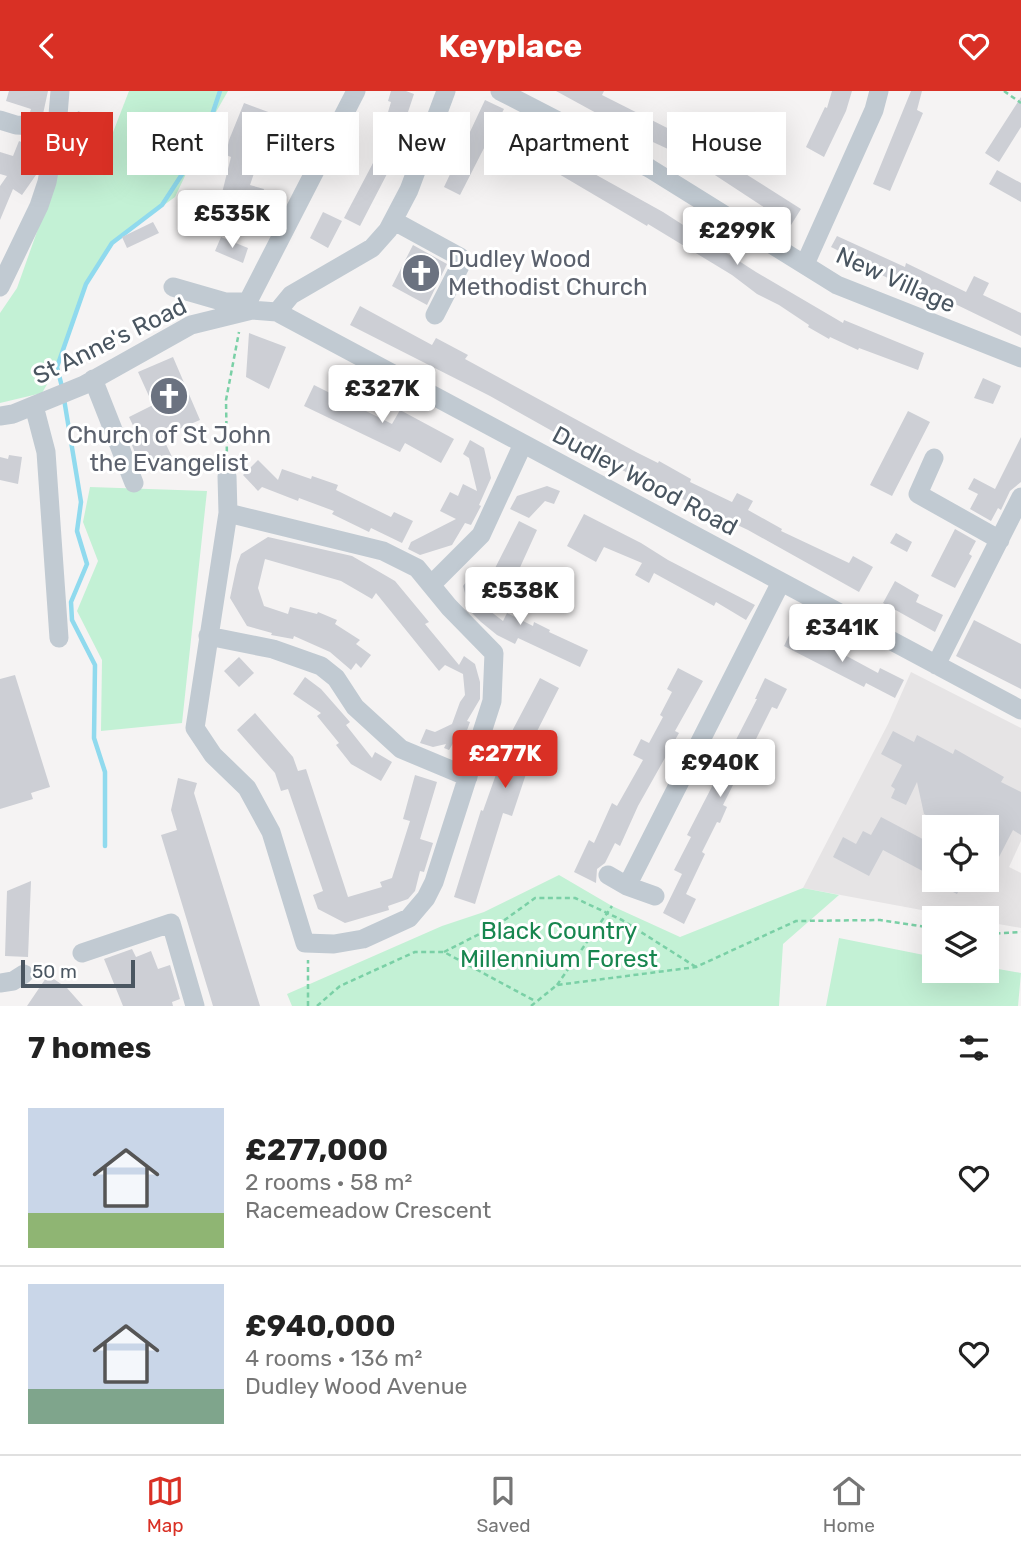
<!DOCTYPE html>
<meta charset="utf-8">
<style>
:root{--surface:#fff;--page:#f2f2f2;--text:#222;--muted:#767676;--line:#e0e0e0;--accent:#d93025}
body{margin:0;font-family:Rubik,sans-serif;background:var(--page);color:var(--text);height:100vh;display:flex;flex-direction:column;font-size:26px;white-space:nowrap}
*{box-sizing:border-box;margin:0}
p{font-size:23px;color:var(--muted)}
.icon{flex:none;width:38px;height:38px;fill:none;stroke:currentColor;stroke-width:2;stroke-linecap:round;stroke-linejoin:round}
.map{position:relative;height:915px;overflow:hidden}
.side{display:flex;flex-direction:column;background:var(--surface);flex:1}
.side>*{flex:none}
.guide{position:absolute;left:21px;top:21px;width:980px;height:63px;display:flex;gap:14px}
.fabs{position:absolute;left:922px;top:724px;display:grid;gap:14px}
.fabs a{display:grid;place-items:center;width:77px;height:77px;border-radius:0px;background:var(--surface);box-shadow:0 7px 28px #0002;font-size:35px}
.scale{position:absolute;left:21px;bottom:18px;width:114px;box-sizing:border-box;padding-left:7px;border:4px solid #4a5661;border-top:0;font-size:19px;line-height:24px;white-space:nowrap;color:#4a5661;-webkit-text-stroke:5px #fff;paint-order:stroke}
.price{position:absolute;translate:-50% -60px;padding:0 16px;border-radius:7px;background:#fff;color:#222;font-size:23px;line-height:46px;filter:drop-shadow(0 2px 4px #0008)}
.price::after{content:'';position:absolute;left:50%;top:42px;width:21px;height:16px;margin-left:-10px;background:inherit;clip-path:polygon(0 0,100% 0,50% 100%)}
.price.selected{background:var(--accent);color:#fff}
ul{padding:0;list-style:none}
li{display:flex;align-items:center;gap:21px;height:175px;padding:0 28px}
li+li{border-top:2px solid var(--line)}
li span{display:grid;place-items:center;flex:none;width:196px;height:140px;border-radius:0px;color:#555}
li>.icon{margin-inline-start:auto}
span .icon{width:84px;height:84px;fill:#fffc;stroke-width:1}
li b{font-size:30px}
h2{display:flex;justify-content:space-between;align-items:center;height:84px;padding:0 28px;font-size:30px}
.pill{padding:0 24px;border-radius:0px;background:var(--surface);box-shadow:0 7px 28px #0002;font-size:24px;line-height:63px}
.pill.selected{background:var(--accent);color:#fff}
header{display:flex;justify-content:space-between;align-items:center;height:91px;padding:0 28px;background:var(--accent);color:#fff;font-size:32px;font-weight:700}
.menu{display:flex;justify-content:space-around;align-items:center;height:98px;border-top:2px solid var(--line);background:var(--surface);font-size:19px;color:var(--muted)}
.menu a{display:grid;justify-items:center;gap:4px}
.menu .selected{color:var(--accent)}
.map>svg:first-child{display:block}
.education{fill:#e6e4e5;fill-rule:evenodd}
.green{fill:#c3f1d5}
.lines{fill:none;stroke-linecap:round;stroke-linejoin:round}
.stream{stroke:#90daee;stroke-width:4.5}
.building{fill:#cdcfd5}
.path{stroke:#7ad0a6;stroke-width:2.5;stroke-dasharray:5 3.5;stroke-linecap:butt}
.minor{stroke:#c1cad2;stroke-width:19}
.labels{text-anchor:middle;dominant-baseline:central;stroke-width:6;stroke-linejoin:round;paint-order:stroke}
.worship-label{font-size:24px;fill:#5b616d;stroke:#fff;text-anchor:start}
.street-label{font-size:24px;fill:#4a5661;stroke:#fff}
.park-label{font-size:24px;fill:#17864f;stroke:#fff}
</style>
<header><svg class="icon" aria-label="back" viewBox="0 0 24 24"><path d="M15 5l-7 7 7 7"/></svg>Keyplace<svg class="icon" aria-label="heart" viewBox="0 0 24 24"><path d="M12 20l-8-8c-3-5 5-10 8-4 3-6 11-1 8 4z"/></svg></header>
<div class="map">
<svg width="1021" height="915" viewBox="0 0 1021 915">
<rect width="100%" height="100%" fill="#f5f3f3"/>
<path class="education" d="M911 581 1021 637V750L1009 776 1021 782V837L987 831V828H970L803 797 888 633ZM934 737H987V789H934Z"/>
<path class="green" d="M129 0H228L212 28 175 106 112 152 86 193 57 276 42 302 0 312V222L17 197 61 73 98 80Z
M90 396 207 400 182 632 101 640 102 569 77 520 98 470 83 431Z
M559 784 612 815 680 846 803 797 839 804 783 853 779 915H292L287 903 442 835 484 821Z
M839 847 934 866V880H987V876L1021 882 1018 915H826Z"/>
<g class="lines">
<path class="stream" d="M62 296 57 276 86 193 112 152 162 114 203 51 220 0
M64 308 81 411 77 440 87 473 71 511 72 529 95 574 94 647 105 681V755"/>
</g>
<path class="building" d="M9 0H48L43 23H34L30 21 31 18 6 10Z
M391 0H406L414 3 388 81 360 135 344 127 373 72 391 11 388 10Z
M556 0H604L602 4 695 51 801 118 791 134 692 69 631 41Z
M832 0H852L846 20 824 66 806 56 825 16 827 17Z
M911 0H922L917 19 923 22 890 100 873 93Z
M1021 6V36L999 71 985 62Z
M485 9 504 18 460 104 444 96Z
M244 12 271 22 264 41 271 43 266 60 262 59 250 94 264 98 260 113 233 105 219 134 186 118 193 102 219 114 231 66 226 64 229 49Z
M78 20 111 33 103 55 70 43Z
M19 50 31 55 23 76 36 84 22 104 13 98 0 129V95L7 85 0 83V61L13 65Z
M555 61 663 121 756 181 843 232 844 229 924 262 918 279 859 257 858 259 830 246 829 248 808 236 809 234 779 214 757 203 732 184 648 133 647 135 547 76Z
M997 79 1021 92V111L989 93Z
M323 121 342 130 328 157 310 147Z
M153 131 159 142 127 157 122 146Z
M837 145 905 176 906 172 966 201 974 185 989 192 983 204 1021 222V245L953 212 924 199 923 200 891 185 890 188 837 163 839 160 831 156Z
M221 146 248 157 243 172 215 160Z
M413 154 447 173 427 214 392 195Z
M360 215 432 254 436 247 468 264 465 268 636 361 658 372 659 370 691 388 690 391 732 411 737 402 753 410 748 419 782 438 781 440 849 472 853 465 873 476 859 501 748 439 714 423 713 425 657 394 656 396 618 377 490 305 350 234Z
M249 242 286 256 269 298 246 286Z
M173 266 200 329 162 345 174 370 151 380 144 364 137 367 130 349 138 345 129 326 153 314 138 281Z
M983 287 1001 295 993 313 974 307Z
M314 294 392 333 400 319 454 348 441 372 405 352 400 361 304 315Z
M908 320 930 331 892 405 870 394Z
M1021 346V391L1010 400 1001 419 998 417 991 430 970 418 978 403 968 398 974 387 995 398Z
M470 349 484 357 491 387 479 414 481 415 471 434 465 432 452 454 420 464 408 458 411 451 456 428 440 420 450 401 458 405 463 393 477 400 469 367 463 363Z
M9 364 22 366 18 393 0 389V366L8 368Z
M258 369 278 389 282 378 311 388 312 385 338 394 336 399 391 426 394 421 413 430 402 452 371 437 369 441 332 423 334 420 299 407 298 410 262 396 258 400 243 384Z
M547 395 560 400 554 413 545 410 529 427 510 418 517 405Z
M584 423 641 452 668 469 755 514 746 529 716 511 714 515 654 482 649 492 635 484 642 472 604 456 596 471 567 455Z
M519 430 537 439 512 494 492 483Z
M955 438 976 450 969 463 972 465 955 497 931 485Z
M896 442 912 451 907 461 890 452Z
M268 446 352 465 395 490 429 531 425 533 459 574 464 565 475 573 480 591V608L467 630 470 631 465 645 455 649 449 659 444 657 446 653 433 656 420 652 426 638 435 641 452 633 460 611 465 604 463 583 445 574 439 580 376 502 372 508 341 490 265 468 258 497 264 515 288 523 290 516 317 523 318 521 337 529 335 533 360 549 356 553 371 564 361 577 356 572 351 579 330 561 294 545 293 548 271 544 272 542 247 535 230 507 237 474 241 463Z
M473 482 484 492 480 497 486 517 503 530 507 522 533 535 534 531 550 539 549 541 588 559 580 576 518 547 515 553 497 544 481 531 470 520 463 495Z
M543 487 568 500 559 518 534 505Z
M895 490 919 504 916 511 943 524 935 541 883 512Z
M974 529 1021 553V598L956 565Z
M793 536 878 582 880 577 904 589 895 607 866 592 864 596 784 555Z
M239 566 254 582 239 596 224 580Z
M678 577 703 590 675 640 679 642 638 715 620 755 615 752 605 772 597 778 596 792 574 781 589 749 594 752 612 712 617 715 643 669 633 664 641 648 649 652 663 626 660 624 672 601 667 598Z
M15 584 50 696 31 702 33 708 0 718V588Z
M305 586 321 598 350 631 346 634 372 667 375 661 392 671 381 690 351 673 336 654 339 652 317 625 321 622 293 603Z
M540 587 559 597 531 652 536 653 512 725 503 722 475 813 454 806 481 719 483 720 510 644Z
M765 587 787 598 777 618 772 616 723 714 727 716 720 732 717 731 702 761 705 763 686 803 696 808 684 833 663 822 682 783 674 779 691 746 687 744 757 608H755Z
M255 622 293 666 298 680 306 678 348 806 382 796 380 791 392 787 410 730 403 728 415 684 437 691 420 748 433 752 424 781 420 780 415 800 408 808 388 815 389 819 345 832 318 818 313 804 323 800 288 698 281 700 275 682 237 639Z
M893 640 914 651 917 644 953 663 955 658 1004 686 1001 691 1021 701V744L1013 739 987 789V737H952L924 723 917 691 906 714 891 707 895 698 891 695 902 674 881 663Z
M178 687 197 692 194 702 260 915H213L161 744 177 739 171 719Z
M881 726 934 754V786L883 759 869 785 833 766 843 746 856 753 863 740 871 744Z
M930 789H964L957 803Z
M31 790 28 866 5 865 7 800Z
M132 858 136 866 151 860 158 878 170 874 180 908 172 911 173 915H123L104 868Z
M48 884 67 897 83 915H27Z"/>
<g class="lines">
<path class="path" d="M1004 0 1021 12
M227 369 226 309 239 241
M987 843 1021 841
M444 861 499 833 535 807H575L622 829 696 876
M557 894 612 815
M308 915V869
M317 915 340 895 415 861H444L535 910
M531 915 557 894 696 876 796 830 880 829 934 837"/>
<path class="minor" d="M500 0 649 77 837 194 1021 267
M0 29 16 34 57 36
M394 130 460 166V175L435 224
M805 173 874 19 879 0
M0 196 39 115 47 91 57 36 60 0
M173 196 225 211H247
M243 220 356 0
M277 221 291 204 372 157 388 139 409 99 446 0
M93 288 134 392
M34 315 46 361 59 547
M0 325 13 323 84 294 191 234 252 219 277 221 1021 619
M934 367 918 403 1000 449
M227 385 228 422
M228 422 383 460 417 477 449 516 494 562 492 610 434 791 426 807 409 827 363 848 334 853 305 852 271 741 247 697 213 664 195 637Z
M431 494 481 444 523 353
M208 545 273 558 321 575 336 587 355 616 401 658 468 686
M936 574 1021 406
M608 784 627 795 655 805
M627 795 781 491
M82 862 171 832 195 915
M0 892 13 890 24 883"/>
</g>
<defs>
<g id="church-disc" transform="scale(2.0125)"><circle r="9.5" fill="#6b7280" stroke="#fff"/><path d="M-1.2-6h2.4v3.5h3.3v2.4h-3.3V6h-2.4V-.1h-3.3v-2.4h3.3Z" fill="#fff"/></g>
</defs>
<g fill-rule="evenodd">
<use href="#church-disc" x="421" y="182"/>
<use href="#church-disc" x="169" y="305"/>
</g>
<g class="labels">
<g class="worship-label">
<text x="448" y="168">Dudley Wood<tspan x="448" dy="28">Methodist Church</tspan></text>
<text x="169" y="344" text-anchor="middle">Church of St John<tspan x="169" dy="28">the Evangelist</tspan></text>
</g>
<g class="street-label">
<text transform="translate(896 189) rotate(24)">New Village</text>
<text transform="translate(110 250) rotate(-26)">St Anne's Road</text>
<text transform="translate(645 390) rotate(28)">Dudley Wood Road</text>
</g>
<g class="park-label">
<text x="559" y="840">Black Country<tspan x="559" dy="28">Millennium Forest</tspan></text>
</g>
</g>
</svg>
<div class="fabs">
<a><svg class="icon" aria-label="locate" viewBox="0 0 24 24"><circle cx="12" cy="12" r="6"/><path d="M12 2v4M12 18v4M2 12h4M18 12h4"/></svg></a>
<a><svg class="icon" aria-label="layers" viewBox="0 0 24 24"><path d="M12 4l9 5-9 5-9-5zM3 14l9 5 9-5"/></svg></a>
</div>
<div class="scale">50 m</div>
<b class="price" style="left:232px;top:159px">£535K</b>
<b class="price" style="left:737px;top:176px">£299K</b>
<b class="price" style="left:382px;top:334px">£327K</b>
<b class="price" style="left:520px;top:536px">£538K</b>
<b class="price" style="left:842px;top:573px">£341K</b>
<b class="price selected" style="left:505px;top:699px">£277K</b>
<b class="price" style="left:720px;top:708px">£940K</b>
<div class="guide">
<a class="pill selected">Buy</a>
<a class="pill">Rent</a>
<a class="pill">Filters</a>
<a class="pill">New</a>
<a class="pill">Apartment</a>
<a class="pill">House</a>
</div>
</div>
<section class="side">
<h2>7 homes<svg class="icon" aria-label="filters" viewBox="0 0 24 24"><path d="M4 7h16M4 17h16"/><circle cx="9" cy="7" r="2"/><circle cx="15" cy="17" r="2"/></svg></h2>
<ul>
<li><span style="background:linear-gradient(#c9d6e8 75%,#8fb573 0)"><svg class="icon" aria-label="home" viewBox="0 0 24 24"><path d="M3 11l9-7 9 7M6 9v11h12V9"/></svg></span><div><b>£277,000</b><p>2 rooms · 58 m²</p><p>Racemeadow Crescent</p></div><svg class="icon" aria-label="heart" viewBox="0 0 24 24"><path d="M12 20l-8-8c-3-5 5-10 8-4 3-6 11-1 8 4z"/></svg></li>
<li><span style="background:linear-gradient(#c9d6e8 75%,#7fa58c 0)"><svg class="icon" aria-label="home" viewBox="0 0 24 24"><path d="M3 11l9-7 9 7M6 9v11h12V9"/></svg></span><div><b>£940,000</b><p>4 rooms · 136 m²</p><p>Dudley Wood Avenue</p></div><svg class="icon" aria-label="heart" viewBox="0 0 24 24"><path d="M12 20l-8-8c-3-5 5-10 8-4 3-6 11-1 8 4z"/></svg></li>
</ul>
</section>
<nav class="menu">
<a class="selected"><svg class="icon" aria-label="map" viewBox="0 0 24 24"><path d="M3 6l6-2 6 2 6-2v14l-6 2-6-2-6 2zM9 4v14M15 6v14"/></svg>Map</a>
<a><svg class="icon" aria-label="saved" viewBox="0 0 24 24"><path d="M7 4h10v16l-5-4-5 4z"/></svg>Saved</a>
<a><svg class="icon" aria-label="home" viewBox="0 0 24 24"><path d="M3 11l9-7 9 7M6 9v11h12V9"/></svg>Home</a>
</nav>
